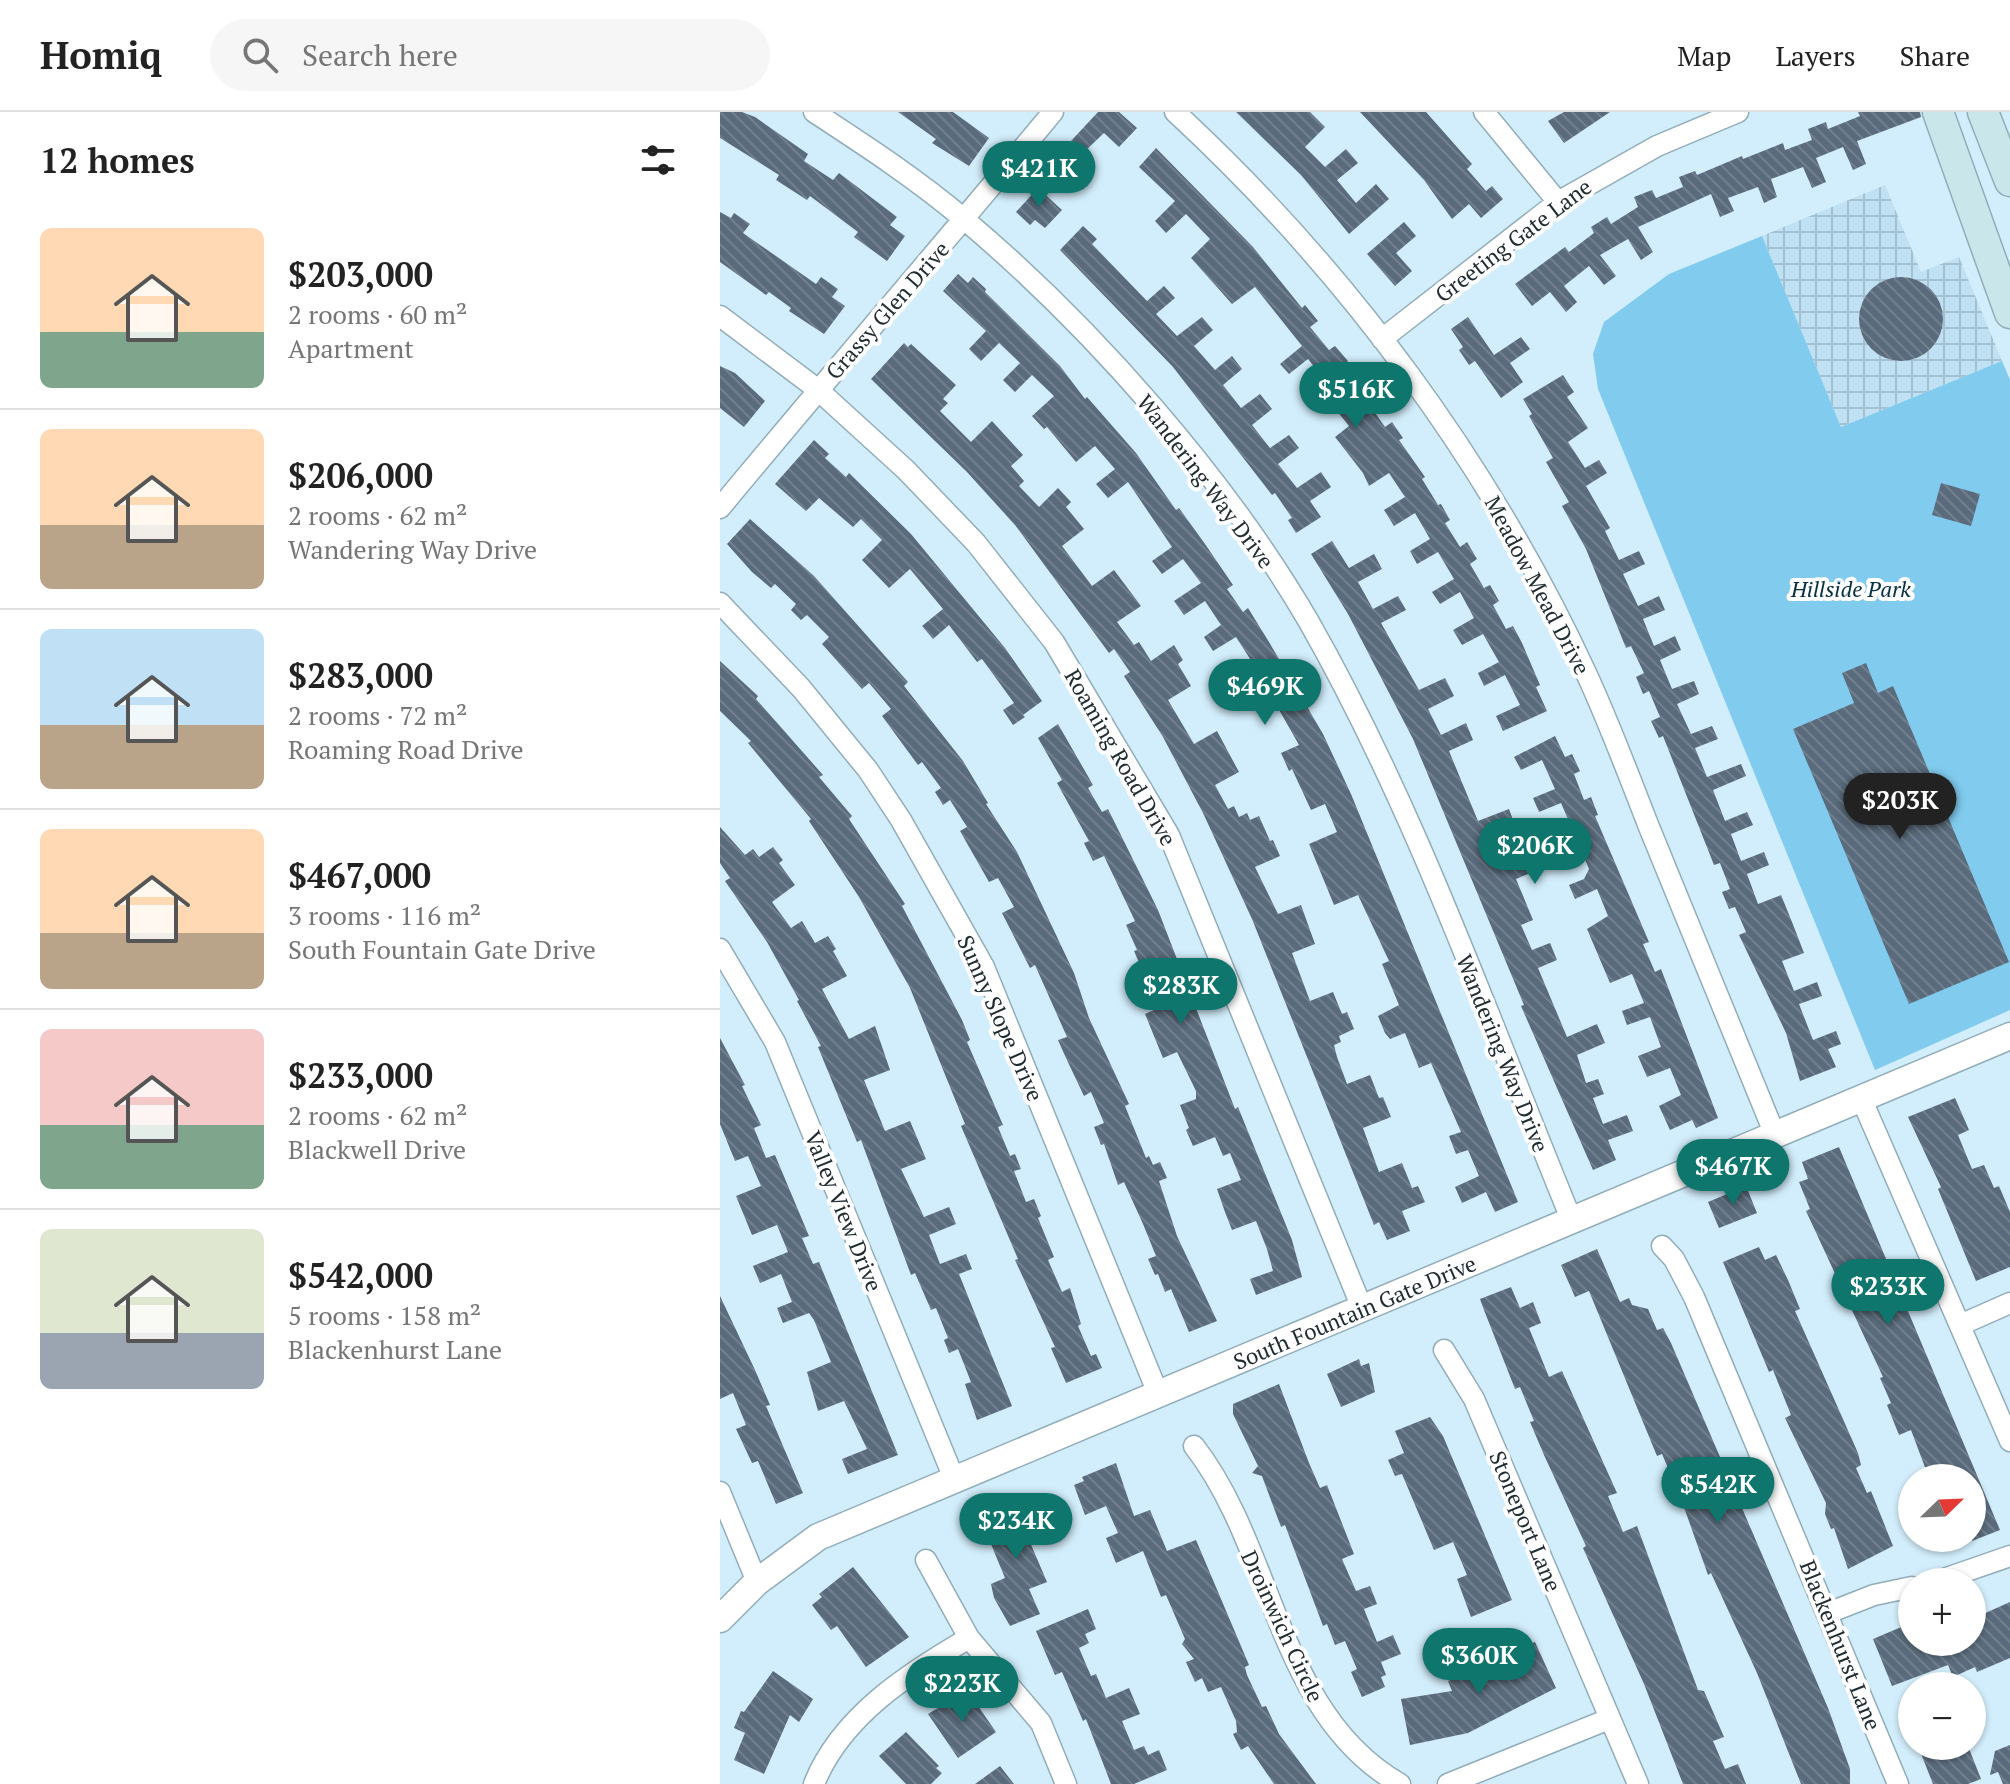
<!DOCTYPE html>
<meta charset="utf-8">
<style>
:root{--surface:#fff;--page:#f6f6f6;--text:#222;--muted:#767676;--line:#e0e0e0;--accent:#0f766e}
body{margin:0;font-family:"PT Serif",serif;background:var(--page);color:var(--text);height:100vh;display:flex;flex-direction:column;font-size:30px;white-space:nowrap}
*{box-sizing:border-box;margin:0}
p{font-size:26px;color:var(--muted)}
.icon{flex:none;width:44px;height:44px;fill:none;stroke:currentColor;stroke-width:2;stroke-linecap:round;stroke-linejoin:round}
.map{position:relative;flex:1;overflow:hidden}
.drawer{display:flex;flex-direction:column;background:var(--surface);width:720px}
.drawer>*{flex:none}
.needle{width:52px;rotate:67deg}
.tools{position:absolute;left:1178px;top:1352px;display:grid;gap:16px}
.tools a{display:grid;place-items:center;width:88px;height:88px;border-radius:50%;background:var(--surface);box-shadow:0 2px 6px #0004;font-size:40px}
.price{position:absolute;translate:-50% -68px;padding:0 18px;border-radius:28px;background:var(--accent);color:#fff;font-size:26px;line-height:52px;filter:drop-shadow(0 2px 4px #0008)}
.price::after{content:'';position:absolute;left:50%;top:48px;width:24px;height:18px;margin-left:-12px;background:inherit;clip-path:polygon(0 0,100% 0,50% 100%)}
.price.current{background:#222;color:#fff}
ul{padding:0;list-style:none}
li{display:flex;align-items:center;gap:24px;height:200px;padding:0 40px}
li+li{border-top:2px solid var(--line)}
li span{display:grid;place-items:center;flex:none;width:224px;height:160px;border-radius:12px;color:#555}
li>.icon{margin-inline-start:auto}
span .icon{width:96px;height:96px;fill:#fffc;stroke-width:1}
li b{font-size:34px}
h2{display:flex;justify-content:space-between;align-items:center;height:96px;padding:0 40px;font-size:34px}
header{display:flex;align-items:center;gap:48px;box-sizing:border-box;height:112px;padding:0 40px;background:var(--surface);border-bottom:2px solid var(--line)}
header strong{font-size:38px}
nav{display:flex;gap:44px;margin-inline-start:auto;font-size:28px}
.search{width:560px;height:72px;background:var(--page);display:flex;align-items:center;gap:20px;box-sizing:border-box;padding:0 28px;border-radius:44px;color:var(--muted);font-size:30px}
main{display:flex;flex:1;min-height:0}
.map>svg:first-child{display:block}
.industrial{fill:url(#industrial-grid)}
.park{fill:#81cbee}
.building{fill:url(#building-back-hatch)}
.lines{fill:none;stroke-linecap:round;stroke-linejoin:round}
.minor-casing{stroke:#92adba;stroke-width:23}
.tertiary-casing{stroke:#92adba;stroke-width:29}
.secondary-casing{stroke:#92adba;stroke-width:33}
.minor{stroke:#fff;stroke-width:20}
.tertiary{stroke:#fff;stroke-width:26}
.secondary{stroke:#c9e6eb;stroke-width:30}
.labels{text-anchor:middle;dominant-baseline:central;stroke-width:8;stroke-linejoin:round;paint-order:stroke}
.street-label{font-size:22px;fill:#212c31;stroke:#fff}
.park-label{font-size:22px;font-style:italic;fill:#073142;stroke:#fff}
</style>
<header>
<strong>Homiq</strong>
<div class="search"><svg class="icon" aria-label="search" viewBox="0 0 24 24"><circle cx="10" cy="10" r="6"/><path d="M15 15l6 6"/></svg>Search here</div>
<nav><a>Map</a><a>Layers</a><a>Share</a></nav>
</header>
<main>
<section class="drawer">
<h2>12 homes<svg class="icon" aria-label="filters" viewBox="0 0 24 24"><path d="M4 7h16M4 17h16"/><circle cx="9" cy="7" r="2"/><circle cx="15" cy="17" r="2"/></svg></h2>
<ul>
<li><span style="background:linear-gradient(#ffd9b3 65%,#7fa58c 0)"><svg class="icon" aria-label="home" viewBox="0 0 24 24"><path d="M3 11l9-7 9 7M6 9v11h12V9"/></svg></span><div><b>$203,000</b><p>2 rooms · 60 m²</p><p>Apartment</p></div></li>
<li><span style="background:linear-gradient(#ffd9b3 60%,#b9a48a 0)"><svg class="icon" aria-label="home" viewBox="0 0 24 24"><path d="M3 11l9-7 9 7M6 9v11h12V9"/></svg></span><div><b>$206,000</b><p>2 rooms · 62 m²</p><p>Wandering Way Drive</p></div></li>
<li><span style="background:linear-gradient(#bfe0f5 60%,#b9a48a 0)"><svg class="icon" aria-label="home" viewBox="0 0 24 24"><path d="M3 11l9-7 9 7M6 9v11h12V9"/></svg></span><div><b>$283,000</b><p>2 rooms · 72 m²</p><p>Roaming Road Drive</p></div></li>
<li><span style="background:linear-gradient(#ffd9b3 65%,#b9a48a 0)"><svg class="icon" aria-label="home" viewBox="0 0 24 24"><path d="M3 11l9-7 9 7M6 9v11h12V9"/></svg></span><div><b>$467,000</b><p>3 rooms · 116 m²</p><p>South Fountain Gate Drive</p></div></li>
<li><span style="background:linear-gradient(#f6c9c9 60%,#7fa58c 0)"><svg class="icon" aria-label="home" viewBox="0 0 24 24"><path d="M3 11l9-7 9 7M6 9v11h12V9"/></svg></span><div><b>$233,000</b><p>2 rooms · 62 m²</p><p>Blackwell Drive</p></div></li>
<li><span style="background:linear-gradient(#dfe7d0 65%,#9aa5b1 0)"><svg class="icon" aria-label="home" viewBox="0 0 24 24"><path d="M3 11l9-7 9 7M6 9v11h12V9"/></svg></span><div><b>$542,000</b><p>5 rooms · 158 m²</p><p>Blackenhurst Lane</p></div></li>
</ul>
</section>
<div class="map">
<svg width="1290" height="1672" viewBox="0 0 1290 1672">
<defs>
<pattern id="industrial-grid" width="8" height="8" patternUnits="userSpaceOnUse" patternTransform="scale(2)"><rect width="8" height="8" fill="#bfe1f3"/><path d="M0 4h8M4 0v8" fill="none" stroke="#a4c1d1"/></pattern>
<pattern id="building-back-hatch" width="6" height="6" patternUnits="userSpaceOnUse" patternTransform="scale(2)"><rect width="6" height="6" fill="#596b7c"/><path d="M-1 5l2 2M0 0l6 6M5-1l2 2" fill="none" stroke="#72808d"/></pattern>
</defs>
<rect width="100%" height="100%" fill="#d2edfb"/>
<path class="industrial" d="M1165 73 1201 160 1239 145 1282 249 1121 315 1042 124Z"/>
<path class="park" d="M1042 124 1121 315 1282 249 1290 268V898L1155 958 878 277 873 242 884 210 949 162Z"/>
<path class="building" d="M0 0H22L35 5 88 42 84 49 113 68 119 61 177 105 170 113 185 124 167 149 134 125 138 120 90 84 87 88 56 68 59 63 0 26Z
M178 0H233L269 26 249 54 212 31 216 27Z
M378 0H399L417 16 399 35 384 21 364 40 351 29Z
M516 0H590L605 15 585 35 605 55 626 37 638 51 617 68 636 91 656 72 669 87 629 122 581 63Z
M640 0H706L752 52 747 57 766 79 772 74 783 87 761 106 749 92 732 107 704 68Z
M844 0H890L844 31 828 9Z
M1138 0H1200L1201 5 1137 29 1146 52 1133 58 1123 35 1096 46 1106 70 1092 76 1083 55 1051 67 1057 85 1044 91 1038 75 1008 86 1014 99 1000 105 991 82 918 115 933 140 921 148 908 127 880 143 896 164 884 173 869 154 844 174 857 190 846 200 830 180 812 194 795 172 845 135 849 140 874 121 871 115 887 105 891 112 918 95 914 85 932 78 936 86 963 75 959 65 975 59 977 63 1022 44 1023 47 1063 31 1065 38 1092 28 1088 17 1106 10 1108 17 1140 4Z
M436 36 533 135 582 196 585 193 598 209 590 215 609 238 615 234 628 249 625 252 655 286 649 292 665 315 672 310 683 326 679 328 705 365 702 367 718 393 721 392 730 408 725 411 740 435 747 430 757 447 750 452 764 476 770 473 779 489 773 493 786 517 793 514 802 531 820 573 816 575 827 599 783 619 776 604 800 593 785 563 764 574 758 561 779 550 763 522 742 533 733 518 754 506 740 480 720 492 712 480 734 467 718 440 697 452 690 439 710 427 695 401 674 414 664 398 685 385 669 361 649 374 643 361 615 325 629 314 609 289 598 299 589 289 608 272 588 247 569 262 560 252 582 234 535 175 512 192 471 146 490 127 466 102 446 121 435 109 455 89 419 55Z
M318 76 342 98 325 116 315 108 310 113 296 100Z
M0 100 11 106 14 101 30 112 23 121 96 172 101 165 118 177 112 185 125 194 104 222 69 199 71 196 49 180 46 183 0 150Z
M684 110 696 124 676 141 692 159 675 174 647 142Z
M363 114 377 127 372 132 427 189 444 174 455 186 436 202 457 224 482 205 493 218 474 234 495 258 512 244 522 257 503 273 521 296 540 282 552 297 532 313 550 336 569 323 579 336 558 352 577 376 601 360 611 375 590 389 601 405 576 421 568 408 572 406 555 381 552 383 453 255 340 138Z
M238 162 248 171 253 165 266 177 265 180 340 254 365 287 367 285 416 341 456 398 459 396 485 432 513 473 507 477 523 500 528 496 549 530 603 622 631 682 798 1090 775 1100 766 1080 742 1091 735 1075 759 1064 748 1038 736 1042 729 1024 741 1020 711 951 699 956 685 921 670 927 665 921 658 904 679 893 662 852 669 849 638 783 614 793 589 732 617 720 605 692 591 698 572 657 569 659 561 641 579 633 532 550 516 525 493 539 484 525 501 513 485 489 464 503 454 489 481 471 463 447 442 462 432 449 452 435 408 370 388 386 376 372 395 357 375 334 356 350 327 315 324 317 312 304 334 284 312 263 295 280 283 268 300 251 279 231 261 249 249 237 266 219 223 179Z
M1139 207a42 42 0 1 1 84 0a42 42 0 1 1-84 0Z
M748 205 774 243 801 225 810 237 790 251 803 270 781 286 755 249 749 253 739 238 743 235 731 217Z
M184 231 188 235 191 232 236 273 223 287 228 291 220 299 251 330 272 309 303 343 291 354 304 369 299 374 319 395 338 376 351 390 346 395 364 417 342 434 372 474 394 458 421 494 397 510 414 533 419 530 431 549 454 533 463 548 458 552 471 574 448 588 474 632 497 619 519 660 495 673 508 697 514 694 519 705 527 701 530 708 539 704 550 729 553 728 560 744 535 755 558 802 581 793 595 832 572 841 590 889 613 880 622 902 627 900 634 917 619 924 621 930 614 933 617 945 627 972 650 963 659 986 663 985 671 1005 643 1016 659 1060 682 1051 692 1076 698 1074 705 1090 682 1099 690 1119 667 1128 659 1110 654 1113 532 807 483 701 443 625 404 564 410 560 394 537 389 541 295 413 247 360 151 267Z
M0 254 15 261 45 289 24 315 0 296Z
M843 263 854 280 847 285 868 316 848 330 865 356 879 348 887 361 866 374 890 416 885 419 899 448 919 439 925 452 903 462 918 494 939 484 945 498 923 507 934 534 955 524 961 538 940 548 952 577 974 569 979 582 957 592 971 622 992 614 998 627 975 636 987 665 1021 652 1026 664 993 678 1005 709 1027 700 1033 713 1011 722 1021 749 1044 740 1049 753 1027 762 1038 792 1061 783 1072 810 1084 841 1062 849 1074 879 1097 870 1102 884 1079 892 1093 928 1116 919 1121 932 1108 937 1116 955 1080 969 1066 921 1019 823 1026 820 1015 795 1009 797 1002 780 1010 777 1000 751 994 753 943 624 939 626 931 609 940 605 929 579 923 582 916 565 924 561 911 534 906 536 866 437 842 394 849 390 826 350 833 346 809 304 812 302 803 287Z
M94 328 109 342 105 346 126 365 129 361 191 422 285 536 322 589 303 603 305 605 293 613 283 598 294 591 262 547 257 550 229 513 213 527 202 514 223 497 190 457 169 476 142 448 162 428 141 407 133 415 99 386 86 399 55 372Z
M1221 371 1260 382 1251 414 1212 403Z
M30 407 94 464 188 570 184 574 243 649 268 691 266 692 297 740 354 861 369 906 409 992 405 994 426 1046 429 1044 433 1053 440 1050 447 1066 439 1069 457 1124 497 1209 469 1220 451 1177 445 1180 438 1162 435 1163 428 1147 436 1144 423 1112 404 1070 398 1073 384 1032 381 1033 374 1015 384 1011 371 980 364 984 346 946 338 928 347 925 315 853 310 856 282 801 294 795 278 766 269 770 240 719 247 715 230 688 223 693 215 680 221 676 202 650 198 653 162 604 171 597 149 571 142 577 102 532 109 525 87 503 81 508 71 498 76 492 55 472 51 476 32 460 7 432Z
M612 429 629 456 654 442 662 457 638 470 653 497 678 484 686 498 661 511 699 578 725 566 734 584 708 597 721 623 746 611 753 628 729 639 758 709 789 697 805 741 854 721 841 691 819 700 813 686 835 677 822 648 801 658 794 645 835 624 845 645 852 642 860 659 854 662 864 688 871 685 878 703 875 704 929 830 923 832 935 860 941 857 998 1006 976 1016 972 1008 950 1018 939 994 961 983 950 956 927 965 918 944 941 935 930 905 907 913 902 899 924 891 912 862 890 871 867 817 888 804 877 777 855 787 849 773 864 767 869 757 860 735 813 754 815 759 796 767 813 808 801 813 812 838 830 831 837 848 818 856 847 925 877 912 885 931 857 943 866 971 878 967 884 982 873 986 883 1012 907 1003 913 1019 888 1028 896 1048 873 1058 801 894 804 893 693 627 628 502 591 442Z
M0 549 38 584 36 587 103 663 99 665 132 704 129 707 185 792 182 794 242 908 250 928 247 930 283 1013 278 1015 290 1044 295 1042 301 1057 294 1059 306 1090 314 1087 321 1104 318 1106 334 1145 328 1148 342 1180 350 1176 361 1212 358 1214 371 1244 376 1242 382 1256 346 1271 331 1236 335 1235 295 1148 298 1147 241 1014 245 1012 190 876 139 785 89 709 91 707 28 631 31 629 0 599Z
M1146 551 1158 581 1173 574 1289 850 1189 892 1073 617 1134 591 1122 561Z
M338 612 373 673 368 676 382 700 388 697 438 798 515 997 518 995 572 1128 582 1165 536 1183 530 1167 553 1159 547 1137 536 1109 512 1118 505 1100 497 1077 521 1068 510 1041 503 1044 495 1025 473 1034 466 1018 469 1016 460 993 476 987V979L457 940 443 946 425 902 443 894 426 853 421 855 414 839 417 838 406 813 415 809 384 744 373 749 364 731 369 729 337 671 342 668 318 626Z
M0 715 25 743 33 737 39 745 53 735 63 748 59 751 75 773 52 790 71 816 82 809 95 831 108 824 116 837 113 839 127 864 102 877 129 927 155 914 170 958 144 968 165 1019 190 1009 206 1047 181 1057 204 1105 229 1095 236 1112 209 1123 220 1152 246 1142 252 1157 239 1162 292 1294 257 1308 245 1272 251 1270 238 1237 229 1241 224 1228 228 1226 216 1196 211 1198 195 1161 191 1163 141 1028 137 1030 98 935 101 934 77 889 79 888 47 830 5 769 10 766 0 751Z
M0 926 25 973 22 974 41 1013 34 1016 46 1046 55 1043 89 1124 82 1126 93 1152 99 1150 178 1343 128 1362 122 1347 147 1337 124 1289 98 1299 87 1260 111 1250 94 1208 89 1201 63 1211 57 1196 72 1190 61 1162 40 1171 33 1154 68 1140 57 1113 32 1123 16 1084 41 1074 28 1044 15 1049 0 1012Z
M1235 986 1249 1018 1238 1023 1252 1057 1264 1053 1274 1076 1279 1074 1290 1100V1155L1256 1169 1218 1077 1221 1075 1188 1005Z
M1119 1035 1280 1418 1252 1429V1366H1209L1191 1318 1179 1323 1167 1293 1171 1291 1160 1266 1163 1265 1086 1099 1090 1097 1079 1070 1088 1067 1082 1050Z
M1026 1074 1037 1101 999 1116 988 1090Z
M1039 1135 1045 1148 1056 1143 1068 1168 1080 1197 1075 1199 1138 1341 1141 1353 1136 1356 1147 1381 1151 1379 1173 1434 1128 1457 1114 1416 1111 1417 1105 1402 1106 1391 1065 1306 1071 1303 1053 1258 1049 1260 1003 1150Z
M877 1137 900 1190 909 1186 912 1193 928 1197 937 1218 943 1216 951 1231 1108 1596 1130 1657V1672H1081L1037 1561 991 1461 988 1463 960 1384 942 1342 937 1344 869 1179 855 1185 841 1153Z
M791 1175 800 1196 813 1190 821 1211 809 1216 829 1265 842 1259 897 1381 888 1384 903 1420 917 1414 978 1578 984 1579 1004 1625 993 1629 1005 1657 1018 1652 1026 1672H963L924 1572 863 1436 866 1434 824 1343 810 1310 814 1309 800 1275 795 1277 764 1198 760 1187Z
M0 1184 35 1258 50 1293 46 1294 83 1381 56 1392 38 1349 32 1351 16 1317 26 1313 13 1281 0 1287Z
M639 1247 641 1254 649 1251 655 1280 621 1295 607 1262Z
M559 1272 589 1351 600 1376 607 1373 634 1442 622 1447 636 1479 650 1474 657 1492 644 1497 657 1530 673 1523 681 1542 661 1550 666 1563 661 1565 665 1575 642 1585 631 1560 637 1557 625 1529 615 1533 607 1512 603 1514 565 1413 561 1415 542 1364 532 1361 538 1354 513 1302V1292Z
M710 1305 723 1324 792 1488 751 1505 737 1467 747 1463 733 1430 714 1438 682 1362 675 1364 668 1348 684 1341 675 1319Z
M396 1351 414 1404 430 1398 447 1439 476 1428 529 1553 525 1555 527 1563 542 1595 546 1594 559 1622 596 1672H554L528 1634 521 1638 513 1622 517 1620 516 1609 501 1575 488 1580 482 1566 475 1570 466 1550 474 1547 462 1532 465 1527 446 1483 441 1485 423 1439 396 1451 386 1426 398 1421 386 1394 365 1403 354 1373 364 1369 362 1365Z
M310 1389 323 1422 309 1428 327 1470 309 1477 320 1502 290 1514 274 1486 271 1472 285 1466 261 1408Z
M133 1455 189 1525 146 1555 117 1514 111 1518 92 1493 102 1485 99 1482Z
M1290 1490V1546L1257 1560 1255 1555 1233 1565 1228 1553 1172 1574 1153 1527 1186 1513 1192 1530H1252V1507Z
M368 1497 376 1517 365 1522 369 1531 359 1536 371 1564 376 1562 386 1586 409 1576 420 1602 402 1609 414 1638 424 1634 428 1643 439 1638 447 1658 414 1672H391L366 1607 363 1609 342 1560 335 1563 316 1519Z
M815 1530 836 1576 748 1621 690 1633 681 1587 732 1579 728 1569 738 1564 736 1559Z
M53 1559 93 1587 79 1610 70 1603 44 1662 14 1648 25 1621 14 1616 21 1599 24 1600Z
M247 1578 276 1620 238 1646 208 1602Z
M186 1620 219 1654 216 1656 222 1661 211 1672H186L159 1644Z
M1290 1633V1672H1283L1278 1660 1270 1663 1275 1639Z
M1198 1634H1248L1261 1667 1248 1672H1213Z
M280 1654 294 1672H255Z"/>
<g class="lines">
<g class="minor-casing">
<path id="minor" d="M94 0C146 34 198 68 245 108 372 215 506 367 589 510 697 700 769 908 852 1109
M455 0C626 158 769 351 867 563 890 613 909 664 929 715 971 818 1013 920 1055 1023
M764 0 838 90
M0 204 97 277 186 358 256 431 334 530 449 723 642 1196
M662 227 838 90 937 34 1018 0
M0 396C110 263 223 133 333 0
M0 491 81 576 148 658 181 708 264 855 439 1284
M0 837 55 930 235 1369
M1141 986 1290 1329
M942 1134 954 1147 974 1185 1178 1672
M1240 1213 1290 1191
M724 1238 754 1287 918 1672
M474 1334C555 1438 557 1602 680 1672
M0 1380 37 1470
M206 1448 249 1526 321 1611 346 1672
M1215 1470 1290 1444
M1108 1501 1154 1483 1192 1475
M94 1672C121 1604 189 1561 249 1526
M728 1672 889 1607"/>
</g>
<g class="tertiary-casing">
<g id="tertiary">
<path id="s1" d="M0 1507 37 1470 98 1425 1290 924"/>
</g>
</g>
<g class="secondary-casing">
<path id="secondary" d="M1218 0 1290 201
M1263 0 1290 69"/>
</g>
<use href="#minor" class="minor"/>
<use href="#tertiary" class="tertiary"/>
<use href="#secondary" class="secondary"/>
</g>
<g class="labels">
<g class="street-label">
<text transform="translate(793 128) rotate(-37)">Greeting Gate Lane</text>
<text transform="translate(167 198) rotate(-49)">Grassy Glen Drive</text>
<text transform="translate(486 369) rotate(53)">Wandering Way Drive</text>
<text transform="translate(818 473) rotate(62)">Meadow Mead Drive</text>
<text transform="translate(401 645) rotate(60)">Roaming Road Drive</text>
<text transform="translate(281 906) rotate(66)">Sunny Slope Drive</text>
<text transform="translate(783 941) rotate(68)">Wandering Way Drive</text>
<text transform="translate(124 1099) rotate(68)">Valley View Drive</text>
<text stroke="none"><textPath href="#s1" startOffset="710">South Fountain Gate Drive</textPath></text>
<text transform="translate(806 1409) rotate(67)">Stoneport Lane</text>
<text transform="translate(563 1514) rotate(65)">Droinwich Circle</text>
<text transform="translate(1121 1533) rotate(68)">Blackenhurst Lane</text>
</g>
<g class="park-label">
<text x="1131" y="476">Hillside Park</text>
</g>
</g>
</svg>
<div class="tools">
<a><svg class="needle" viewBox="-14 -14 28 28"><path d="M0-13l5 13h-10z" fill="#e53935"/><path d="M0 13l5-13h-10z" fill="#767676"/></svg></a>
<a>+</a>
<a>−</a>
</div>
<b class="price" style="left:319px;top:97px">$421K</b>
<b class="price" style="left:636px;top:318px">$516K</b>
<b class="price" style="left:545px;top:615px">$469K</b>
<b class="price current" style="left:1180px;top:729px">$203K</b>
<b class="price" style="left:815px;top:774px">$206K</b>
<b class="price" style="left:461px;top:914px">$283K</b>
<b class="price" style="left:1013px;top:1095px">$467K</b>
<b class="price" style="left:1168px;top:1215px">$233K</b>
<b class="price" style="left:998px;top:1413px">$542K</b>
<b class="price" style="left:296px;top:1449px">$234K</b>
<b class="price" style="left:759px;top:1584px">$360K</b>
<b class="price" style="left:242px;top:1612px">$223K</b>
</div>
</main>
